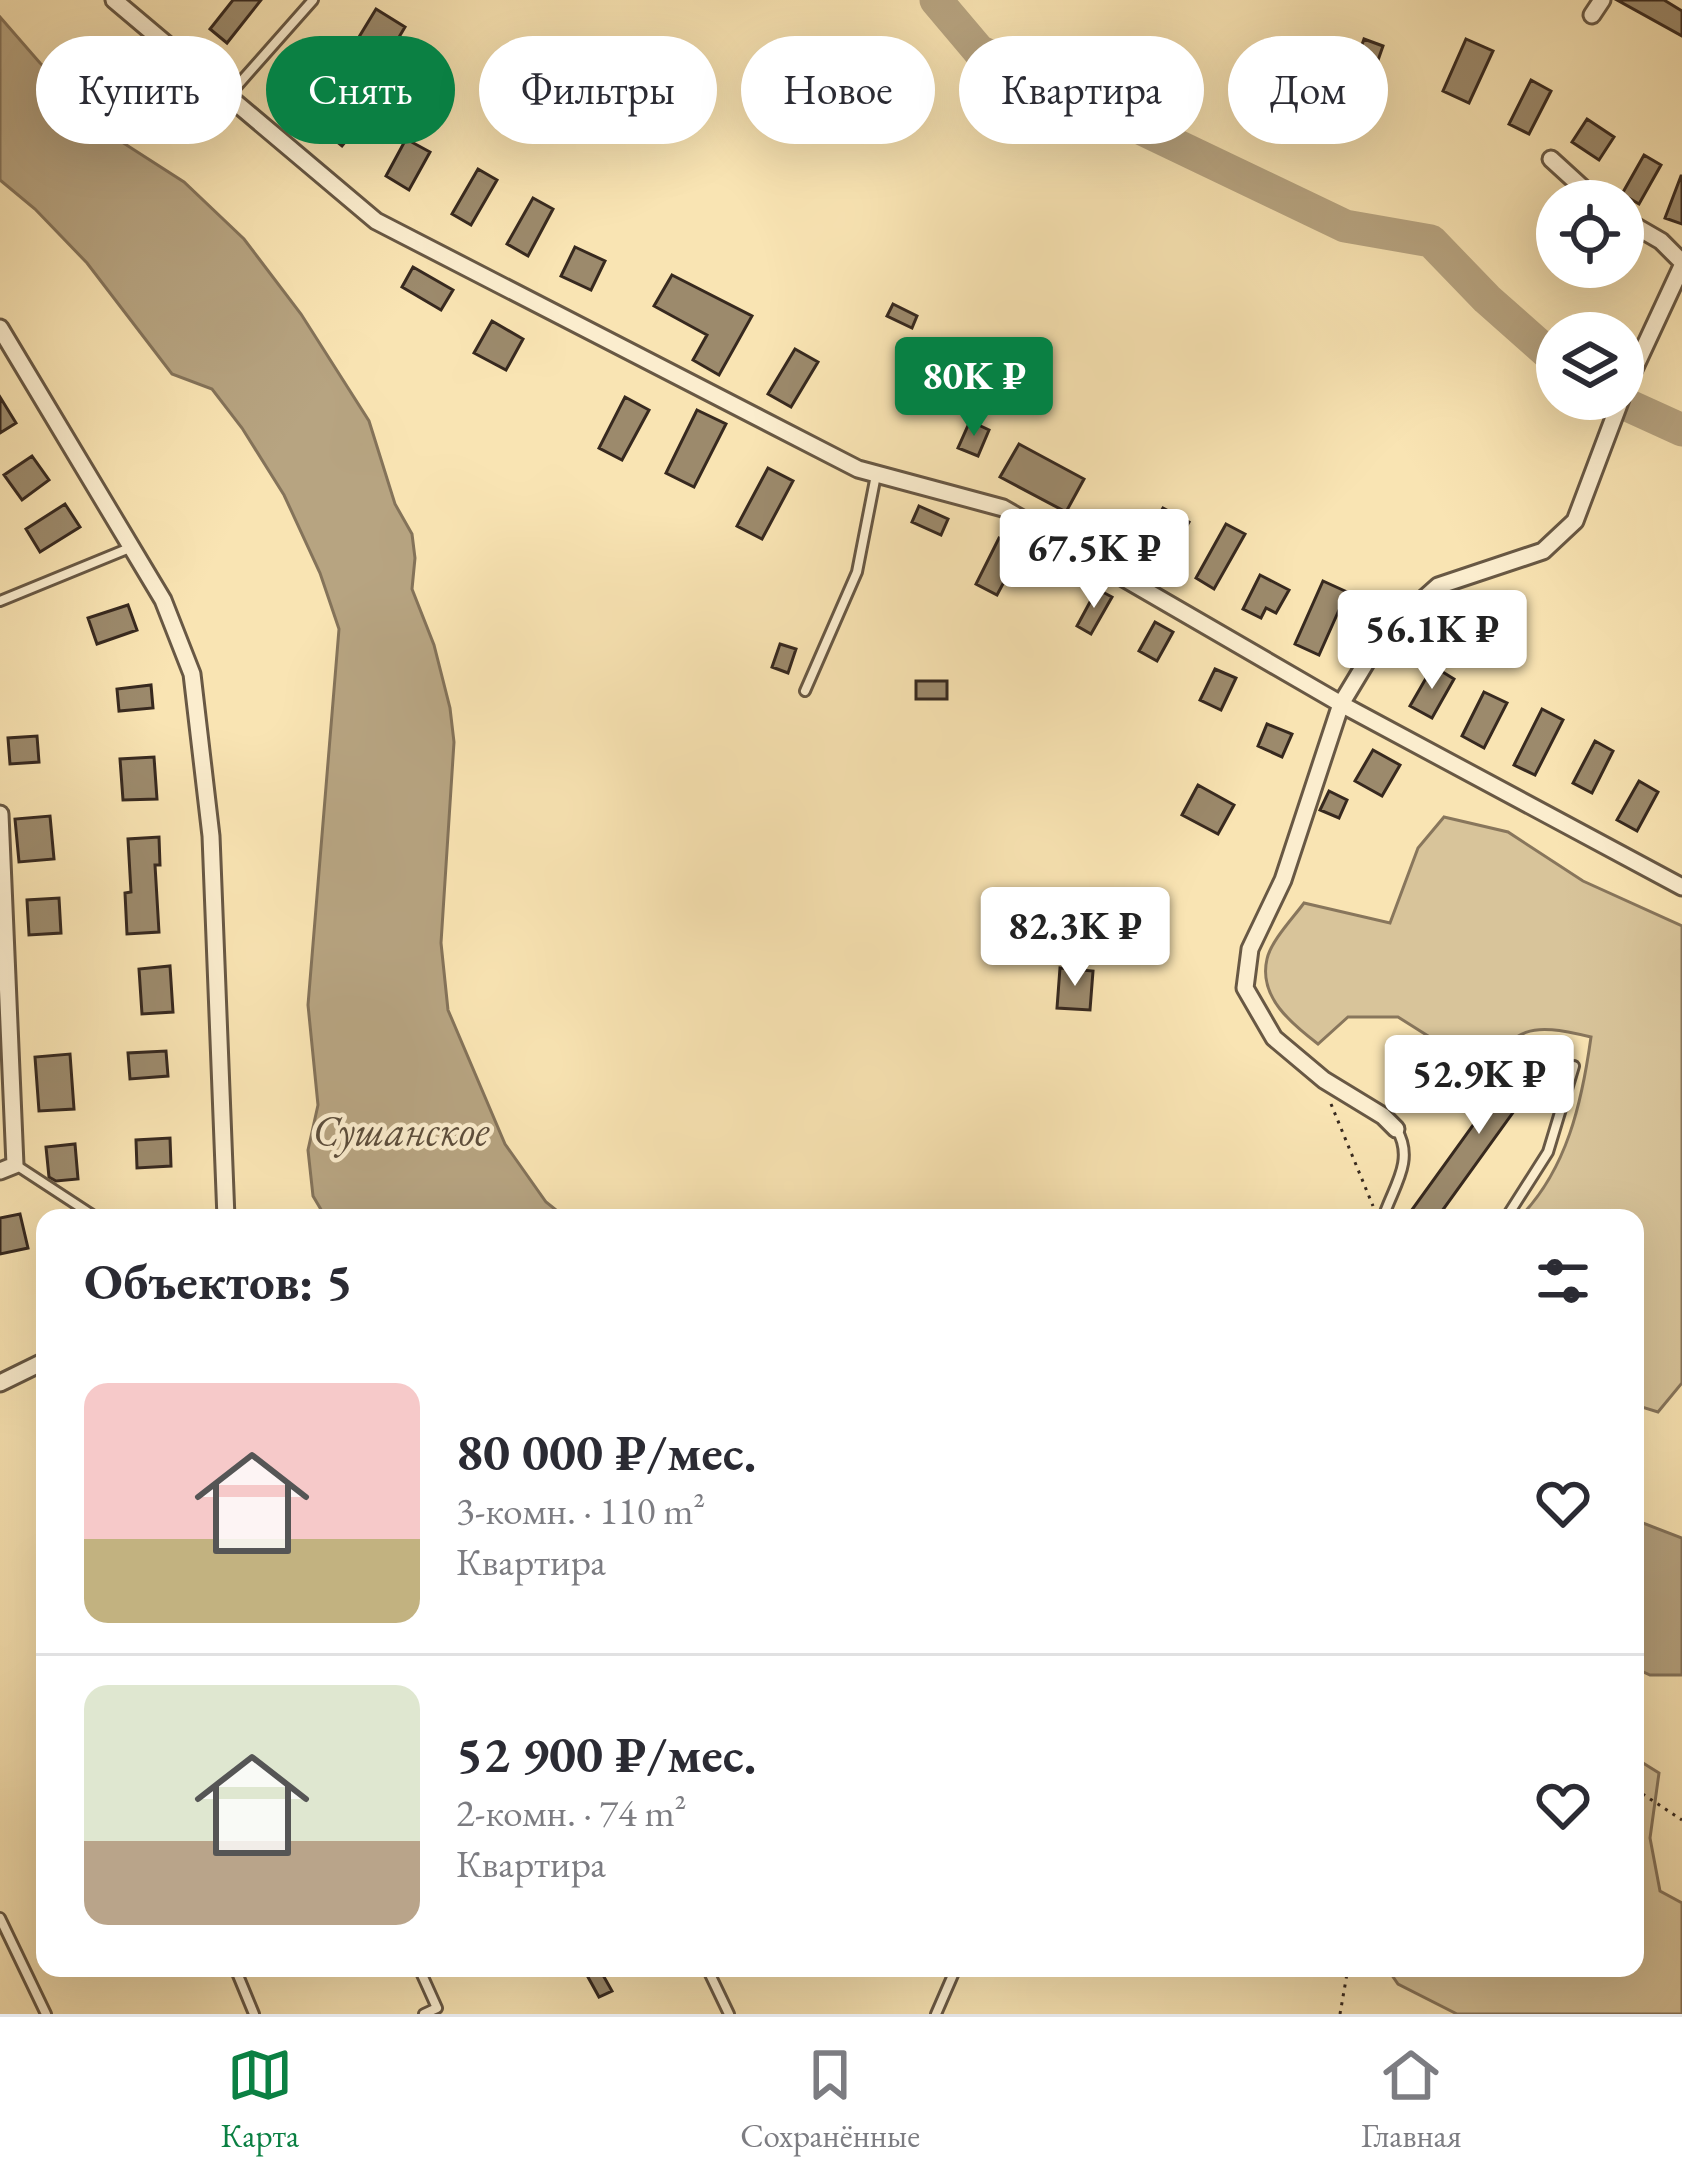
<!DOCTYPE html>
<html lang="ru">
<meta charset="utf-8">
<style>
:root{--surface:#fff;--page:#f2f2f3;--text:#2b2b33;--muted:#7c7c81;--line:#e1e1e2;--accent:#0b8043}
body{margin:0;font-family:"EB Garamond",serif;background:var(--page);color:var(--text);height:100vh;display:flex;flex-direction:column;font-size:45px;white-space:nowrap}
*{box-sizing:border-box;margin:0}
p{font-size:39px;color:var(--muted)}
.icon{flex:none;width:66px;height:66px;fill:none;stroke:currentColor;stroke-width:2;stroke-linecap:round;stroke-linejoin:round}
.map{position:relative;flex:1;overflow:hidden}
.side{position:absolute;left:36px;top:1209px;width:1608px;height:768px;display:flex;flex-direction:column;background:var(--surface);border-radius:24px;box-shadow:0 12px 48px #0002}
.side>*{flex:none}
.banner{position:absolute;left:36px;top:36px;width:1611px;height:108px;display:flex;gap:24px}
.fabs{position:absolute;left:1536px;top:180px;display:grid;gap:24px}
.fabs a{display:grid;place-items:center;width:108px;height:108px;border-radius:50%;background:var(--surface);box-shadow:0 12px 48px #0002;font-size:60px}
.price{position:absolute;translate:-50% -102px;padding:0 27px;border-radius:12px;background:#fff;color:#222;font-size:39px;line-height:78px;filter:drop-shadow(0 3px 6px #0008)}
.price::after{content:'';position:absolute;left:50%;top:72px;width:36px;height:27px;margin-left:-18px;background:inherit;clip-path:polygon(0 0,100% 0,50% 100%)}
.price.active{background:var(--accent);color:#fff}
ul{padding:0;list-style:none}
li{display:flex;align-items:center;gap:36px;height:300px;padding:0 48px}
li+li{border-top:3px solid var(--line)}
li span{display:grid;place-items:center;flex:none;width:336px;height:240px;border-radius:24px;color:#555}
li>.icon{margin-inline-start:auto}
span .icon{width:144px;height:144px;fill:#fffc;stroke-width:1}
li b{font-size:51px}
h2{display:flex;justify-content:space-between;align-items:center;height:144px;padding:0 48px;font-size:51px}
.tag{padding:0 42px;border-radius:54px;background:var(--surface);box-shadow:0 12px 48px #0002;font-size:42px;line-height:108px}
.tag.active{background:var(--accent);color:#fff}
.tab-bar{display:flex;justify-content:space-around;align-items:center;height:168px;border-top:3px solid var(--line);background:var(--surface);font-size:33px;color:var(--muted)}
.tab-bar a{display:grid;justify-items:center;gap:6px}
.tab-bar .active{color:var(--accent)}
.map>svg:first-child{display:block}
.green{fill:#d8c49a;stroke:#88765c;stroke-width:3}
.water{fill:#b7a481;stroke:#84735a;stroke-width:3}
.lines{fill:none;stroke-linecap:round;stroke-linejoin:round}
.river{stroke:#b7a481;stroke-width:33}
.building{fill:#9c8a6c;stroke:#37291f;stroke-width:3}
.service-casing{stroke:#685844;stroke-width:14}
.minor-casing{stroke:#685844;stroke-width:21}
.path{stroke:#37291f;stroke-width:3;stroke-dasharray:3 6;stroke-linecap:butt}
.service{stroke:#fbedce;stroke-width:8}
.minor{stroke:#fbedce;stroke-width:15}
.labels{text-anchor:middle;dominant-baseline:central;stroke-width:9;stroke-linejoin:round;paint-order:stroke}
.water-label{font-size:42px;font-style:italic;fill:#5d4e3c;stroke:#fbedce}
</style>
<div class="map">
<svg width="1682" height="2014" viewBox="0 0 1682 2014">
<rect width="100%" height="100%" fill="#f9e4b3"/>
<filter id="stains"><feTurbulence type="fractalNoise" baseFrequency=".00167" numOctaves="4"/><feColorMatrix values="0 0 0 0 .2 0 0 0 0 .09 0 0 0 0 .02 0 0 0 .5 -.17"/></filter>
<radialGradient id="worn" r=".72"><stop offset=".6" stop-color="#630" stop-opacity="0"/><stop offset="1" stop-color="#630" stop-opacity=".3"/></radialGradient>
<path class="green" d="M1444 817 1508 832 1583 881 1682 926V1383L1658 1412 1635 1405V1218H1519C1567 1170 1582 1102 1591 1037 1526 1022 1521 1027 1475 1075L1436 1041 1398 1017H1348L1318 1044C1292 1024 1258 997 1267 959 1271 941 1293 918 1304 903L1390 923 1418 848Z
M1635 1758 1659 1773 1650 1838 1660 1891 1682 1903V2014H1457L1398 1984 1387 1968H1635Z"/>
<path class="water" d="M0 17 40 63 79 99 100 128 184 182 244 239 301 314 369 421 395 504 412 534 415 558 412 589 434 645 450 708 454 742 441 943 448 1010 505 1144 546 1202 566 1218H326L313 1196 308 1150 318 1105 308 1005 339 629 320 573 284 495 242 428 212 389 172 374 87 263 35 209 0 180Z
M1635 1520 1682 1538V1675H1650L1635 1668Z"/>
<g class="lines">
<path class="river" d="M936 0 979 51 1345 226 1431 241 1487 299 1557 361
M1614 399 1682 430"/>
</g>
<path class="building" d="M233 0H261L227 43 210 29Z
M1617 0H1664L1682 11V36Z
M376 9 405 27 389 54 359 37Z
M1364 39 1383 46 1377 63 1358 56Z
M1466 39 1493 51 1469 103 1443 91Z
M298 44 323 63 298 98 272 80Z
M1531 80 1551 91 1529 134 1509 124Z
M338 105 361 123 342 146 320 128Z
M1587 119 1614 137 1599 160 1572 142Z
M406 139 430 152 409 190 386 176Z
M1644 155 1661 165 1639 204 1622 194Z
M478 169 497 180 471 225 452 214Z
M1681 176H1682V224L1665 218Z
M533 198 553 209 528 256 507 244Z
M575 247 605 261 591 290 561 276Z
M413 267 453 290 441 310 402 287Z
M672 275 752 316 719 375 693 360 707 335 654 306Z
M893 304 917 316 912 328 887 316Z
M492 321 523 339 506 370 474 353Z
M795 349 818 362 791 407 768 394Z
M0 397 16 423 0 433Z
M625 397 649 410 622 460 599 448Z
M697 410 726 424 694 487 666 473Z
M970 421 989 430 978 456 958 448Z
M1019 444 1084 479 1066 512 1000 477Z
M32 456 49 480 22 500 4 475Z
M768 468 793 481 762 539 737 526Z
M65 504 80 527 40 552 26 529Z
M919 506 948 519 941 535 912 522Z
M1163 508 1189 522 1164 566 1138 551Z
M1226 524 1245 534 1214 589 1196 578Z
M999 538 1021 550 997 595 976 584Z
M1260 575 1289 590 1276 613 1266 608 1261 618 1243 609Z
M1323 581 1347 592 1319 655 1295 644Z
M1097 589 1112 597 1091 634 1077 626Z
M128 605 137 630 97 644 88 618Z
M1155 622 1173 632 1157 661 1139 651Z
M780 644 796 649 788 673 772 667Z
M1433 666 1454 679 1432 718 1410 706Z
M1215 669 1236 678 1221 710 1200 700Z
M916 681H947V699H916Z
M151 685 153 708 119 711 117 689Z
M1484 692 1507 703 1484 748 1462 736Z
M1542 709 1563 720 1535 775 1514 765Z
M1267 724 1292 734 1282 757 1258 746Z
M37 736 39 762 10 764 8 738Z
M1595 741 1613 751 1592 793 1573 783Z
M1373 750 1400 765 1382 796 1355 781Z
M154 757 157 799 123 800 120 759Z
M1639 781 1658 792 1637 831 1617 820Z
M1198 785 1234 805 1218 834 1182 815Z
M1329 791 1347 800 1339 818 1320 810Z
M50 816 54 859 19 862 15 819Z
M159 837 160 865H155L159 932 127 934 125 893 131 892 128 839Z
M59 898 61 933 29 935 27 900Z
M170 966 173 1012 142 1014 139 969Z
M1060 968 1093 971 1090 1010 1057 1008Z
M1528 1049 1548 1064 1437 1218H1406Z
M166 1051 168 1076 130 1079 128 1053Z
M70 1054 74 1109 39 1111 35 1057Z
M170 1138 171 1166 137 1168 136 1140Z
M75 1144 78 1179 56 1181 49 1177 46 1147Z
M20 1214 28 1248 0 1254V1218Z
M583 1968H599L612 1991 599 1997Z"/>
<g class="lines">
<g class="service-casing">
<path id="service" d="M229 95 313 0
M0 601 132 547
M805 691 857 572 876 475
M16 1165 97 1218
M1383 1218C1393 1187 1415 1161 1397 1130
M1506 1218 1548 1152 1574 1066
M0 1918 46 2014
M235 1968 254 2014
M419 1968 437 2008 424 2014
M707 1968 729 2014
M936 2014 956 1968"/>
</g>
<g class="minor-casing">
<path id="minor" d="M114 0 376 221 858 469 1003 508 1341 704 1682 887
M1592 15 1602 0
M1551 159 1597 201
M1623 219 1661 241 1682 262
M0 328 163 600 192 674 211 836 226 1218
M1623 393 1682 266
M0 814 15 1165 0 1171
M1396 1129 1383 1116 1324 1080 1274 1038 1245 988 1250 949 1283 880 1341 704 1382 636 1438 586 1543 551 1575 521 1621 399
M0 1383 45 1361"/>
</g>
<path class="path" d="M1331 1104 1373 1206
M1635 1789 1682 1820
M1340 2014 1348 1968"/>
<use href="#service" class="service"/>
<use href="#minor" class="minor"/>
</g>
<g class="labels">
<g class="water-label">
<text x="401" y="1130">Сушанское</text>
</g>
</g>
<rect width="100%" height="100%" filter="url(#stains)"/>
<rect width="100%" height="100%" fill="url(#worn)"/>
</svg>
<div class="fabs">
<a><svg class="icon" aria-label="locate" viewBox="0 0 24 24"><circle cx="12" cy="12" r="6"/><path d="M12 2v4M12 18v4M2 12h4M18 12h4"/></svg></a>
<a><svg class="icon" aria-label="layers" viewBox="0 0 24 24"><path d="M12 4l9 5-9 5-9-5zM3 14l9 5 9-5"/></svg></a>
</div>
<b class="price active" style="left:974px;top:439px">80K ₽</b>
<b class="price" style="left:1094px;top:611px">67.5K ₽</b>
<b class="price" style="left:1432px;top:692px">56.1K ₽</b>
<b class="price" style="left:1075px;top:989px">82.3K ₽</b>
<b class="price" style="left:1479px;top:1137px">52.9K ₽</b>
<div class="banner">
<a class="tag">Купить</a>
<a class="tag active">Снять</a>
<a class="tag">Фильтры</a>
<a class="tag">Новое</a>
<a class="tag">Квартира</a>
<a class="tag">Дом</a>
</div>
<section class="side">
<h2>Объектов: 5<svg class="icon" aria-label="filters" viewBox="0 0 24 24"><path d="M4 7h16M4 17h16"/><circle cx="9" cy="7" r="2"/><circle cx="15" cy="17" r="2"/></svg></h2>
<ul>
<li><span style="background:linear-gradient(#f6c9c9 65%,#c2b280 0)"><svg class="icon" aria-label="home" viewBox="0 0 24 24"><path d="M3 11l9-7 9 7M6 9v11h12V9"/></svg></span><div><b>80 000 ₽/мес.</b><p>3-комн. · 110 m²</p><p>Квартира</p></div><svg class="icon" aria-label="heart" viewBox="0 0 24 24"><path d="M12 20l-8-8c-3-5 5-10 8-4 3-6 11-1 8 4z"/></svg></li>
<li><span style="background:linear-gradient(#dfe7d0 65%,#b9a48a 0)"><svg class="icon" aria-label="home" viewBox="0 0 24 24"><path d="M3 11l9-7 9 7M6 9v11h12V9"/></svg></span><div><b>52 900 ₽/мес.</b><p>2-комн. · 74 m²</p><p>Квартира</p></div><svg class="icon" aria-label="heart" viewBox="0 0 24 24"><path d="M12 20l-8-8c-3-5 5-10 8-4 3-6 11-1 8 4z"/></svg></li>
</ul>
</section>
</div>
<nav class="tab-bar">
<a class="active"><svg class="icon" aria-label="map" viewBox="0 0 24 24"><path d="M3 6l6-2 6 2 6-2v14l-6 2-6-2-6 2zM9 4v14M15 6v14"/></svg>Карта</a>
<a><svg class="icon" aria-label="saved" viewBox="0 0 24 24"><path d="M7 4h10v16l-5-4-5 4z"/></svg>Сохранённые</a>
<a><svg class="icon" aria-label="home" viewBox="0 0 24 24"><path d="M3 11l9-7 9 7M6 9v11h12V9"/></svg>Главная</a>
</nav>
